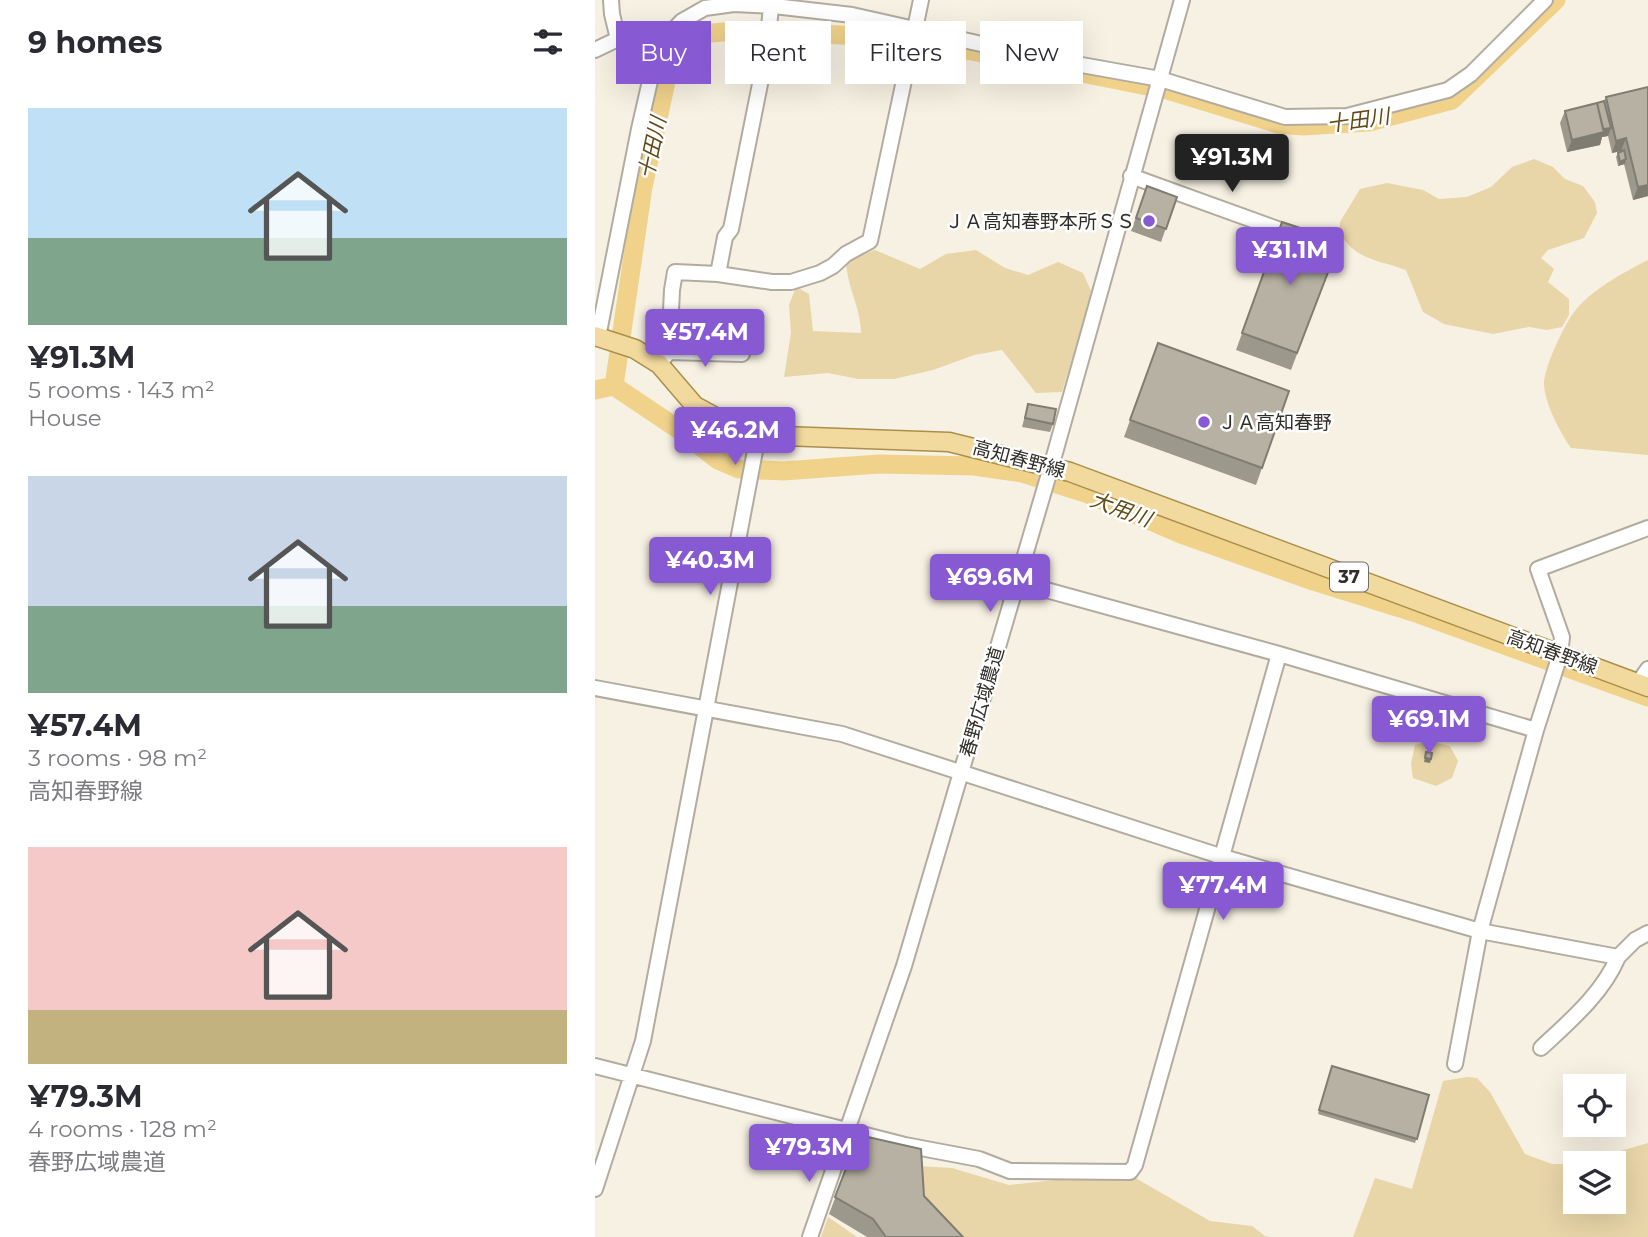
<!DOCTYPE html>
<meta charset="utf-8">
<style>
:root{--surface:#fff;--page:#f2f2f3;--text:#2b2b33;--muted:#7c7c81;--accent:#8759d3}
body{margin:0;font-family:Montserrat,"Noto Sans JP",sans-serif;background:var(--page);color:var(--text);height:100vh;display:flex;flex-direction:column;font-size:26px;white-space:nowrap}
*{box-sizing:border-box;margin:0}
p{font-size:23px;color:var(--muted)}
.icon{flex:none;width:38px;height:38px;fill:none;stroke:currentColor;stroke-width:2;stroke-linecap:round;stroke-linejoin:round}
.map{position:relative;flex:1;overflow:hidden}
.details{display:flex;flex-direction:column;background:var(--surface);width:595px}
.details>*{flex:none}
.top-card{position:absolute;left:21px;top:21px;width:665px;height:63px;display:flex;gap:14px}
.controls{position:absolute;left:968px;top:1074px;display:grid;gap:14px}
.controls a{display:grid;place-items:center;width:63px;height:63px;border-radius:0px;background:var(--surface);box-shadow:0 7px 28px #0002;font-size:35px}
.price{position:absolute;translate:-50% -60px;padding:0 16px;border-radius:7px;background:var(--accent);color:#fff;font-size:23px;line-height:46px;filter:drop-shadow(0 2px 4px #0008)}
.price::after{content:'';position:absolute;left:50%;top:42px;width:21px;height:16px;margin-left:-10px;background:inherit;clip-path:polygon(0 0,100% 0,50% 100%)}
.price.current{background:#222;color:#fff}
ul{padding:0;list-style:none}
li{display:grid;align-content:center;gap:14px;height:371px;padding:0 28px}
li span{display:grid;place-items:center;height:217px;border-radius:0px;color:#555}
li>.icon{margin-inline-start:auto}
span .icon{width:126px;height:126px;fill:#fffc;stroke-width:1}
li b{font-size:30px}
h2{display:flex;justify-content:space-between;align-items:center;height:84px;padding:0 28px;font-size:30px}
.tag{padding:0 24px;border-radius:0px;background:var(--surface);box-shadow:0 7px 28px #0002;font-size:24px;line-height:63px}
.tag.current{background:var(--accent);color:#fff}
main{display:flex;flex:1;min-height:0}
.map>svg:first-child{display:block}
.green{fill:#e8d5a8}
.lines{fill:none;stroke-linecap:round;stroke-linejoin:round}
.river{stroke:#f0d28b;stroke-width:19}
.minor-casing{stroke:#b2ac9f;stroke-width:18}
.major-casing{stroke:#a98f4b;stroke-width:21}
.minor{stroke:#fff;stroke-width:14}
.major{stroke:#f2da9e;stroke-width:18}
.wall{fill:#9d988c}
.shaded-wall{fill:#7f7c72}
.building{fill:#b6b1a3;stroke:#7f7c72;stroke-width:2}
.poi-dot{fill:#8759d3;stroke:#fefefe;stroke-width:2.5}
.labels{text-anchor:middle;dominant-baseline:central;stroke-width:5;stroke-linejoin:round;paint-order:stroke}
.shield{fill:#fefefe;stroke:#6e6d6a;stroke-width:2}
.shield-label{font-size:18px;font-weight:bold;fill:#312f2a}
.poi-label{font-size:19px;fill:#312f2a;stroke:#fefefe;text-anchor:end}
.street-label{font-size:19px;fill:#312f2a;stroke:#fefefe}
.water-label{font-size:21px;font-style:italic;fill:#5f4b15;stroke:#fefefe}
</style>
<main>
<section class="details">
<h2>9 homes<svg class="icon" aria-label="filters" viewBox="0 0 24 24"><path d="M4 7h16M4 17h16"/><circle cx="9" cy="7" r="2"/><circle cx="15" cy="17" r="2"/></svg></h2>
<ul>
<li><span style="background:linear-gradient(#bfe0f5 60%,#7fa58c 0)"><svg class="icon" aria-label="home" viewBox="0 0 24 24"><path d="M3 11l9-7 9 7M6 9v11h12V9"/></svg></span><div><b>¥91.3M</b><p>5 rooms · 143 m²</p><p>House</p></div></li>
<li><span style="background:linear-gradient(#c9d6e8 60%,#7fa58c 0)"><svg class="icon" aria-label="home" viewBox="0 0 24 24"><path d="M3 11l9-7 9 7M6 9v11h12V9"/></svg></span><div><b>¥57.4M</b><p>3 rooms · 98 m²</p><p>高知春野線</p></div></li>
<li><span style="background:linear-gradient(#f6c9c9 75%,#c2b280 0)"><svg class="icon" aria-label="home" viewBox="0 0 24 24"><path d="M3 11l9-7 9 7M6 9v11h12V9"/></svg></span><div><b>¥79.3M</b><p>4 rooms · 128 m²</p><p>春野広域農道</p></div></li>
</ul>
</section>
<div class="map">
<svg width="1053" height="1237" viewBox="0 0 1053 1237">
<rect width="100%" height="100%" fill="#f7f1e3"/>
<path class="green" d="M939 159 958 167 970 179 988 186 1000 202 1002 213 989 238 953 250 946 258 959 269 953 282 974 299V315L967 327 952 330 934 327 898 334 849 324 828 312 811 270C781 259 763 261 744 233L745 222 765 189 792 183 828 190 844 199 872 197 896 187 917 167Z
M280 250 325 269 351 254 381 250 410 268 433 275 463 262 488 273 496 291 486 331 467 392 441 393 407 350 379 355 338 370 299 379H263L233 373 189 377 196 333 194 305 201 287 214 294 218 331 266 333C266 308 252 287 251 261Z
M1053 260V455L976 448C965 432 949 402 949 383 950 365 972 317 985 305 1002 287 1031 271 1053 260Z
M834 741 855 746 863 761 857 778 841 786 818 778 816 764 820 745Z
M872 1077 882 1078 895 1092 930 1154 957 1164H980V1202H1018V1164H981L1053 1143V1237H758L780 1178 817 1189 848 1081Z
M323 1166 357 1168 414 1185 469 1179 537 1176 615 1221 657 1226 670 1236 675 1237H354L328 1213Z
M233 1217 262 1237H226Z"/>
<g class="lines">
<path class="river" d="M19 386 48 187 74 68 85 48 105 34 141 31 273 36 326 41 572 90 683 124 708 126 774 122 857 100 961 0
M0 390 19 386 83 429 123 460 144 469 188 471 284 464 379 466 427 473 493 494 586 534 718 581 824 614 1053 697"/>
<g class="minor-casing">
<path id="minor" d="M16 0 17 14 23 39
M0 50 23 39 63 46 87 21 110 8 139 4 179 6 257 15 453 59 565 79 690 117 752 116 853 90 876 74 950 0
M536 176 699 235
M123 274 130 237 136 229 172 49 176 6
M3 337 44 129 63 46
M74 352 147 354
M64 364 74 352 77 290 80 272 123 274 177 282H196L225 273 238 266 251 254 275 241 326 0
M422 582 684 654 941 730
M1043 683 1053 669
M0 688 247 734 628 857 885 931 1023 957 1040 940 1053 933
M946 1048C975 1021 1008 993 1023 957
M860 1064 885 931 941 730 965 655 967 637 943 569 1053 528
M0 1066 310 1145 384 1159 415 1171 535 1172 540 1165 684 654
M0 1189 48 1041 163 435
M215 1237 309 966 456 467 587 0"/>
</g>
<g class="major-casing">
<path id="major" d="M0 336 40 349 64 364 100 406 137 426 163 435 354 442 475 472 1053 687"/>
</g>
<use href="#minor" class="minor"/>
<use href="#major" class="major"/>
</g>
<path class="wall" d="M1053 87V196L1038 200 1029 164 1023 166 1021 157 1023 153 1026 151 1017 153 1013 136 1007 137 1005 145 972 152 965 123 970 111 1009 101 1011 97Z
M552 186 582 197 566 242 536 231Z
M687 222 745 241 696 370 641 350Z
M563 343 694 391 661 485 529 437Z
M433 404 458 424 455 432 427 427Z
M737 1066 834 1095 820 1143 723 1114Z
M264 1135 329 1196 368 1237H272L234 1214Z"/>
<path class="shaded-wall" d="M1016 128 1013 136 1007 137 1005 145 972 152 977 140 1006 130Z
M1031 138 1026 151 1017 153 1021 141Z
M1031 159 1030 164 1023 166 1025 162Z
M1053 185V196L1038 200 1043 187Z
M830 758 836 759 835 763 829 762Z"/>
<path class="building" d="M1053 87V185L1043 187 1031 138 1021 141 1011 97Z
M1009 101 1016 128 1008 129 1002 103Z
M1002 103 1009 132 977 140 970 111Z
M1029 150 1031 159 1025 162 1023 153Z
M552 186 582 197 571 229 541 218Z
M687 222 745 241 702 353 647 333Z
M563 343 694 391 667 468 535 420Z
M433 404 461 409 458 424 430 418Z
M831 752 837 753 836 759 830 758Z
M737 1066 834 1095 822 1139 724 1110Z
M264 1135 326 1149 329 1196 368 1237H291L278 1219 240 1197Z"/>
<g class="poi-dot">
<circle cx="554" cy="221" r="7"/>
<circle cx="609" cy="422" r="7"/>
</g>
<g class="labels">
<rect class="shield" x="735" y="562.5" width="38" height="29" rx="5"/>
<g class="shield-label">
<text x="754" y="577">37</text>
</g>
<g class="poi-label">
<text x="540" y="221">ＪＡ高知春野本所ＳＳ</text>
<text x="623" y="422" text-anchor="start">ＪＡ高知春野</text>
</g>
<g class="street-label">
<text transform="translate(424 459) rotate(15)">高知春野線</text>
<text transform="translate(957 652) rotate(20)">高知春野線</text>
<text transform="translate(387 702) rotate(-74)">春野広域農道</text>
</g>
<g class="water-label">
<text transform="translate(763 120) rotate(-8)">十田川</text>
<text transform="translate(57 148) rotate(-78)">十田川</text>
<text transform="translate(526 509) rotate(20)">大用川</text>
</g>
</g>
</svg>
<div class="controls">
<a><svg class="icon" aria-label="locate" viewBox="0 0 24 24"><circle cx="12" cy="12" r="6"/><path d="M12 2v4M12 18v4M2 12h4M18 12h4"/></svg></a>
<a><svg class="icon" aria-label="layers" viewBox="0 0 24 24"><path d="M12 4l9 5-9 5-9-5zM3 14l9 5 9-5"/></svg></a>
</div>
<b class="price current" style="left:637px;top:194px">¥91.3M</b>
<b class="price" style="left:695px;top:287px">¥31.1M</b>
<b class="price" style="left:110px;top:369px">¥57.4M</b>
<b class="price" style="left:140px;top:467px">¥46.2M</b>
<b class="price" style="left:115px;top:597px">¥40.3M</b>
<b class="price" style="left:395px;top:614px">¥69.6M</b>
<b class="price" style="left:834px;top:756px">¥69.1M</b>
<b class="price" style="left:628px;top:922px">¥77.4M</b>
<b class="price" style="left:214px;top:1184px">¥79.3M</b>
<div class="top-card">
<a class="tag current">Buy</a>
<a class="tag">Rent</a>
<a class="tag">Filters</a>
<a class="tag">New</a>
</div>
</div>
</main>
